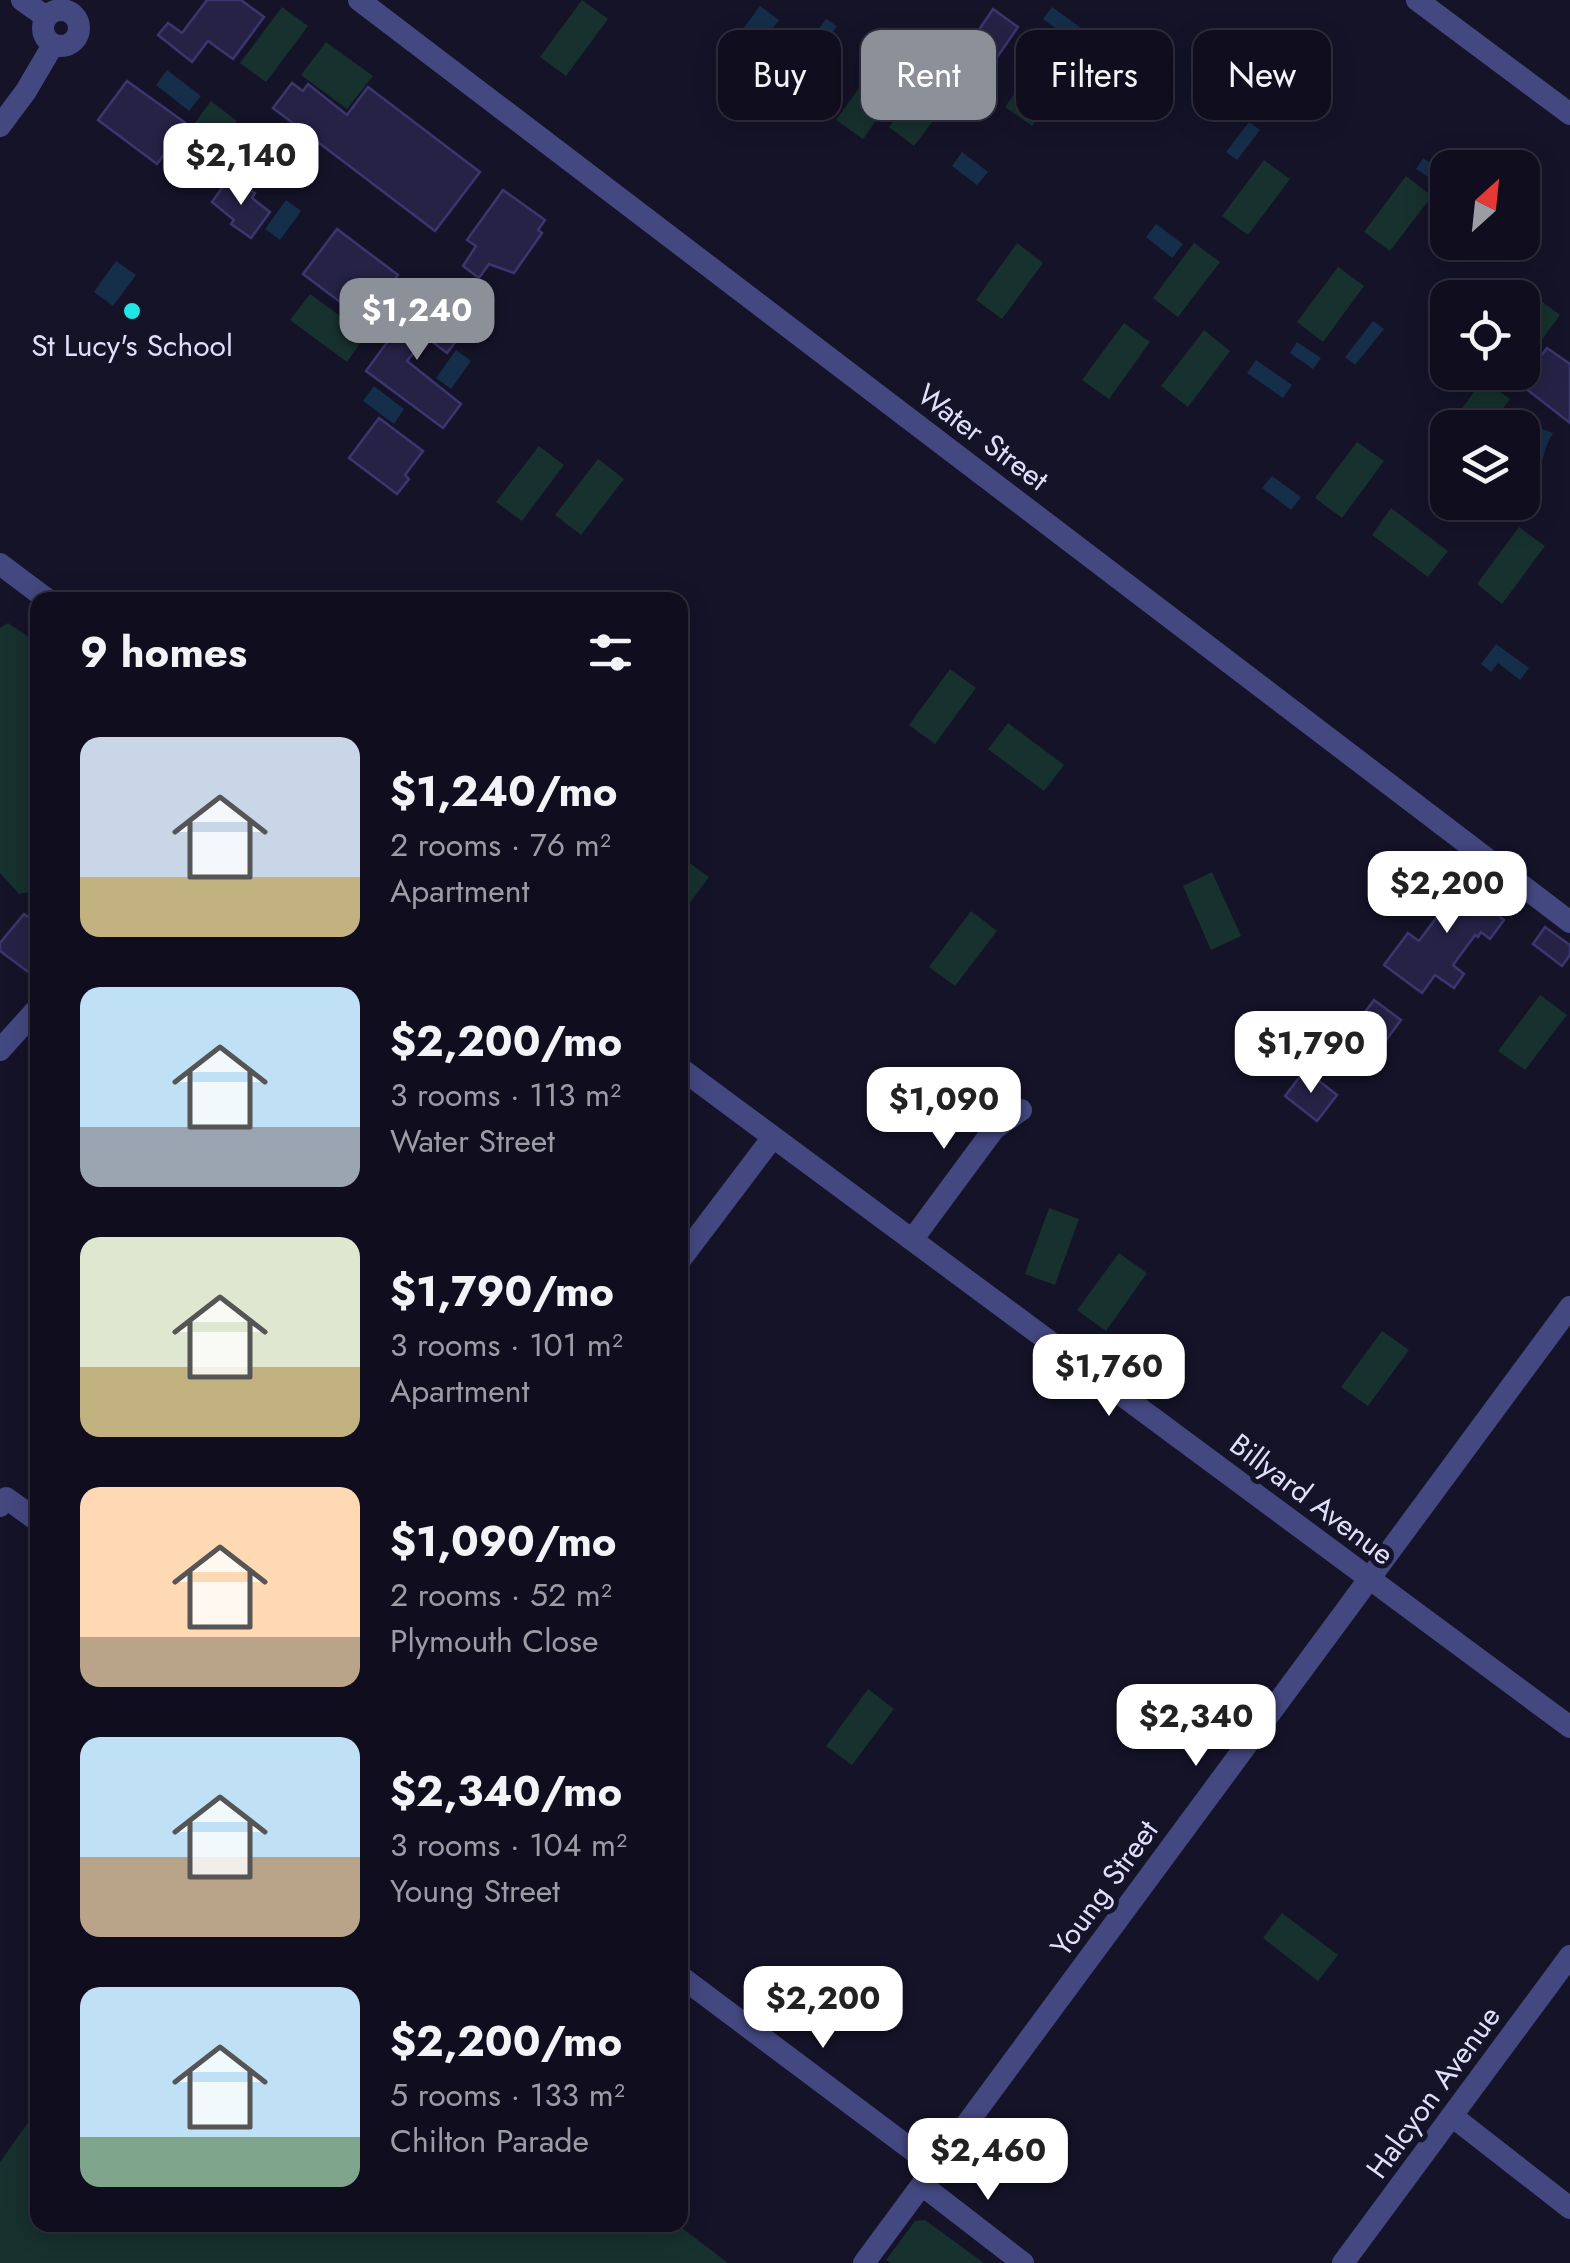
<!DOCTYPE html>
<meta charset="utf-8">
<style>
:root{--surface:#100e1e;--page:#1e1c2b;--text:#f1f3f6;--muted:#9c9ca4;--line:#302e3c;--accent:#8c9099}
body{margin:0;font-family:Jost,sans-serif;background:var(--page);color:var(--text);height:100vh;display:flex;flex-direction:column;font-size:38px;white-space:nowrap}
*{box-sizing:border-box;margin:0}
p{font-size:32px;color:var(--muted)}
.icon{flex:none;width:55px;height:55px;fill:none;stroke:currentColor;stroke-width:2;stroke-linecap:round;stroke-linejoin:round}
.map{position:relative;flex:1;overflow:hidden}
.sheet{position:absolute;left:30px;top:592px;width:658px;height:1640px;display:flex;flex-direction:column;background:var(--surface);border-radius:20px;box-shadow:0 5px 25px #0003,0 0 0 2px var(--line)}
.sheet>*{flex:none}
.top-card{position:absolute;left:718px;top:30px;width:702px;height:90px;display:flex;gap:20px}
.needle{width:65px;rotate:27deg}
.tools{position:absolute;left:1430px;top:150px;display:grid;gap:20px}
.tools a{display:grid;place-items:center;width:110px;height:110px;border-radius:20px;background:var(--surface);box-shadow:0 5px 25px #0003,0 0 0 2px var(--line);font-size:50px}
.price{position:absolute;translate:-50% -85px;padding:0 22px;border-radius:20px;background:#fff;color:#222;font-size:32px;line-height:65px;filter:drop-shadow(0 2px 5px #0008)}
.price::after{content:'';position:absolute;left:50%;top:60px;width:30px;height:22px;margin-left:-15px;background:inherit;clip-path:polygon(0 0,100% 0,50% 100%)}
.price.selected{background:var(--accent);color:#fff}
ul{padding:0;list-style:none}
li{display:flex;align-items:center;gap:30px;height:250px;padding:0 50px}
li span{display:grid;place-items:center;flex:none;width:280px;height:200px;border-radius:20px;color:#555}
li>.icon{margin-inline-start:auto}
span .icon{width:120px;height:120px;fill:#fffc;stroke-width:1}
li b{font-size:42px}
h2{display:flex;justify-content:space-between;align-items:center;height:120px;padding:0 50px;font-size:42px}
.tag{padding:0 35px;border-radius:20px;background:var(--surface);box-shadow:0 5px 25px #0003,0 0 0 2px var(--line);font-size:35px;line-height:90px}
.tag.selected{background:var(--accent);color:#fff}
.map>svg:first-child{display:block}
.green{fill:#17312e}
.water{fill:#152e4a}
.building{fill:#252246;stroke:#3c3670;stroke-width:2.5}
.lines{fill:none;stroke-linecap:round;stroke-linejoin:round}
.minor{stroke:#444881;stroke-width:22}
.poi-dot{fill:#21e5e5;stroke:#151328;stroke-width:4}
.labels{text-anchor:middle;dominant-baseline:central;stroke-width:10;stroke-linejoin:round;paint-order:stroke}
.poi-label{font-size:30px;fill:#dfdefb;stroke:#151328}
.street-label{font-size:30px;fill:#dfdefb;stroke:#151328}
</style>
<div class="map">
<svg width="1570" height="2263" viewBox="0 0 1570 2263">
<rect width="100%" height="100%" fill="#151328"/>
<path class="green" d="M582 0 608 19 566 76 540 57Z
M282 7 308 26 266 82 240 63Z
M1282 33 1308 51 1266 108 1240 89Z
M326 42 373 76 347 109 301 75Z
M1045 50 1072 68 1032 126 1005 107Z
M877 63 904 82 863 139 836 120Z
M931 70 957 89 914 146 889 127Z
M211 101 237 121 195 177 169 158Z
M1264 160 1290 179 1248 235 1222 216Z
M1406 176 1432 196 1390 251 1364 232Z
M1017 243 1043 263 1002 319 976 300Z
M1194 243 1220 262 1178 317 1153 298Z
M1338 267 1364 286 1323 342 1297 322Z
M310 294 366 335 347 362 290 320Z
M1532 294 1560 315 1523 366V306Z
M1124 323 1150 342 1109 399 1082 380Z
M1204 330 1230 351 1188 407 1161 386Z
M1483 380 1510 399 1489 427H1448Z
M1357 442 1384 461 1342 518 1315 498Z
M539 446 564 465 522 521 496 502Z
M598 459 624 479 581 535 555 515Z
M1391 508 1448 551 1428 577 1372 535Z
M1519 527 1545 546 1502 604 1477 584Z
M8 623 38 643 37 890 19 894 0 873V628Z
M950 669 976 688 935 744 909 725Z
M1008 723 1064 765 1044 791 988 749Z
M683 858 709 877 680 916V862Z
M1212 872 1241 936 1211 950 1183 886Z
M971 911 997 931 955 986 929 967Z
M1540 995 1567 1015 1525 1070 1498 1051Z
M1049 1208 1079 1219 1055 1285 1025 1274Z
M1119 1253 1147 1273 1106 1331 1077 1310Z
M1382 1331 1409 1350 1368 1406 1341 1387Z
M868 1689 894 1709 852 1765 826 1746Z
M1282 1913 1338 1955 1318 1981 1263 1938Z
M37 2110 38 2225H678L728 2263H0V2162Z
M925 2220 984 2263H891L886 2260 915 2221Z"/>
<path class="water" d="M760 6 779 20 755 51 737 37Z
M1052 7 1080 27 1071 40 1043 19Z
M826 19 837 26 816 56 805 48Z
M167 70 201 96 189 111 156 85Z
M1249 122 1260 130 1237 160 1226 152Z
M962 152 988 172 977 185 952 166Z
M1423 158 1447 174V189L1416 169Z
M286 200 301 211 280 240 265 229Z
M1156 224 1183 244 1172 258 1146 237Z
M116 261 136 275 113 306 94 292Z
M1373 321 1384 329 1355 365 1345 357Z
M1297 342 1321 358 1313 369 1290 353Z
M456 350 471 361 451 389 436 378Z
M1256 360 1292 385 1283 398 1247 373Z
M374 386 404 409 394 424 363 401Z
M1539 428 1553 433C1544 446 1545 459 1537 473L1523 461 1528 442Z
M1272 476 1301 497 1291 510 1262 488Z
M1496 644 1529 668 1520 680 1498 663 1491 672 1481 664Z"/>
<path class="building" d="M207 0H241L264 17 233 59 208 41 192 62 158 35 168 23 182 33Z
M993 9 1018 27 991 66 970 51 974 45 970 43Z
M127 81 187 124 157 164 98 120Z
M292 83 303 91 308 84 347 115 368 87 480 172 435 231 273 108Z
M227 181 236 188 240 183 255 193 252 198 270 212 251 238 231 224 234 220 212 202Z
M503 190 545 220 538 230 542 233 514 273 489 264 479 278 463 266 476 246 467 240Z
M337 229 398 275 364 320 303 274Z
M419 299 463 332 447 353 426 337 407 361 461 404 443 428 366 371Z
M1547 348 1570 364V423L1520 384Z
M379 418 423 451 405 475 409 479 397 494 349 458Z
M1477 872 1493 884 1485 896 1498 906 1494 912 1504 920 1490 939 1481 932 1478 937 1475 935 1453 965 1464 974 1454 988 1435 975 1422 993 1384 965 1408 933 1419 941 1442 910 1439 907 1449 893 1452 896 1466 877 1471 881Z
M24 914 38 924V966L31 974 0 951V943Z
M1545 927 1570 945V955L1562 966 1533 944Z
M1374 1000 1401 1020 1378 1051 1351 1031Z
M1305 1070 1337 1095 1317 1121 1285 1096Z"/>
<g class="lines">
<path class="minor" d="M22 0 46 17
M359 0 1570 922
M1417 0 1570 114
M43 28a18 18 0 1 1 36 0a18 18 0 1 1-36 0Z
M0 126 26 91 53 45
M0 564 48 600
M0 1050 38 1008
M680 1068 1570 1727
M912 1240 994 1129 1021 1110
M680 1260 773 1137
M0 1506 6 1498 38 1521
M680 1976 935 2167
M1452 2116 1570 2208
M922 2185 1023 2263
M864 2263 1570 1307
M1343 2263 1570 1956"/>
</g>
<circle class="poi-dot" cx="132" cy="311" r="10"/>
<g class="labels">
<g class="poi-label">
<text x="132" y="345">St Lucy's School</text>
</g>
<g class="street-label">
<text transform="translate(983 437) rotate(37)">Water Street</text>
<text transform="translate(1312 1499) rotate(37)">Billyard Avenue</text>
<text transform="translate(1104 1888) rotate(-54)">Young Street</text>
<text transform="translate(1433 2092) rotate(-54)">Halcyon Avenue</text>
</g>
</g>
</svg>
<div class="tools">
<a><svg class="needle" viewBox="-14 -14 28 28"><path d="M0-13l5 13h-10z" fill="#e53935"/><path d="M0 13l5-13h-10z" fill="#9c9ca4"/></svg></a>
<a><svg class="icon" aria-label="locate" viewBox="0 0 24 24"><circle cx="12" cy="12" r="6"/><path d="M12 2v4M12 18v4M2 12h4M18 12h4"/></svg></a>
<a><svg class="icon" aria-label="layers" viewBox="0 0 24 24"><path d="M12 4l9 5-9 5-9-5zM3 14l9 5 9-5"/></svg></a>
</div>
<b class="price" style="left:241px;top:208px">$2,140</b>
<b class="price selected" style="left:417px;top:363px">$1,240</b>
<b class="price" style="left:1447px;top:936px">$2,200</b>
<b class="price" style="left:1311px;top:1096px">$1,790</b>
<b class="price" style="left:944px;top:1152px">$1,090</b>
<b class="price" style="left:1109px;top:1419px">$1,760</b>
<b class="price" style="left:1196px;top:1769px">$2,340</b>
<b class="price" style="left:823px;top:2051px">$2,200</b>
<b class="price" style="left:988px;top:2203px">$2,460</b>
<div class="top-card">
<a class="tag">Buy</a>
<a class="tag selected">Rent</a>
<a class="tag">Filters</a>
<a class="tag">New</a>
</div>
<section class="sheet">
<h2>9 homes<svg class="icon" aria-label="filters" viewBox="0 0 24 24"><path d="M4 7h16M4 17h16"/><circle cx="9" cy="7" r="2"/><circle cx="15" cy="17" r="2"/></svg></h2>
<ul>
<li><span style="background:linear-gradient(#c9d6e8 70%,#c2b280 0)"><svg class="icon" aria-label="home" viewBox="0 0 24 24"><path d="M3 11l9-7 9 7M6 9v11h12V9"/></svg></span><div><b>$1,240/mo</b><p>2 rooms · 76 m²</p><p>Apartment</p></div></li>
<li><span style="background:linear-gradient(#bfe0f5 70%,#9aa5b1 0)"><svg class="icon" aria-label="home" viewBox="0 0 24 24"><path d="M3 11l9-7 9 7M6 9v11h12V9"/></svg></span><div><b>$2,200/mo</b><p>3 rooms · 113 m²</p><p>Water Street</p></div></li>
<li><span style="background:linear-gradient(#dfe7d0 65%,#c2b280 0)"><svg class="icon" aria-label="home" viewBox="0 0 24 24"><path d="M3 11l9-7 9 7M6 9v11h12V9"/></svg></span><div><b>$1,790/mo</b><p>3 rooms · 101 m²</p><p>Apartment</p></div></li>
<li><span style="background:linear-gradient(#ffd9b3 75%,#b9a48a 0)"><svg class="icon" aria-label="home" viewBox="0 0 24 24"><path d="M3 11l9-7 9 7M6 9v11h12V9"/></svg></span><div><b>$1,090/mo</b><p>2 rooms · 52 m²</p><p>Plymouth Close</p></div></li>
<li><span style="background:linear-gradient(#bfe0f5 60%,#b9a48a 0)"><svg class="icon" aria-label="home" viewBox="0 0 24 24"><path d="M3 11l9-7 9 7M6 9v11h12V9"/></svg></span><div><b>$2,340/mo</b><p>3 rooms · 104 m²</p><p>Young Street</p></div></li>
<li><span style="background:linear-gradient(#bfe0f5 75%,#7fa58c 0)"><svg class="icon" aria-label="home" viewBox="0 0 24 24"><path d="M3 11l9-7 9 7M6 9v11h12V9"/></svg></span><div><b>$2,200/mo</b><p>5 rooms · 133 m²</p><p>Chilton Parade</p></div></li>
</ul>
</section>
</div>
